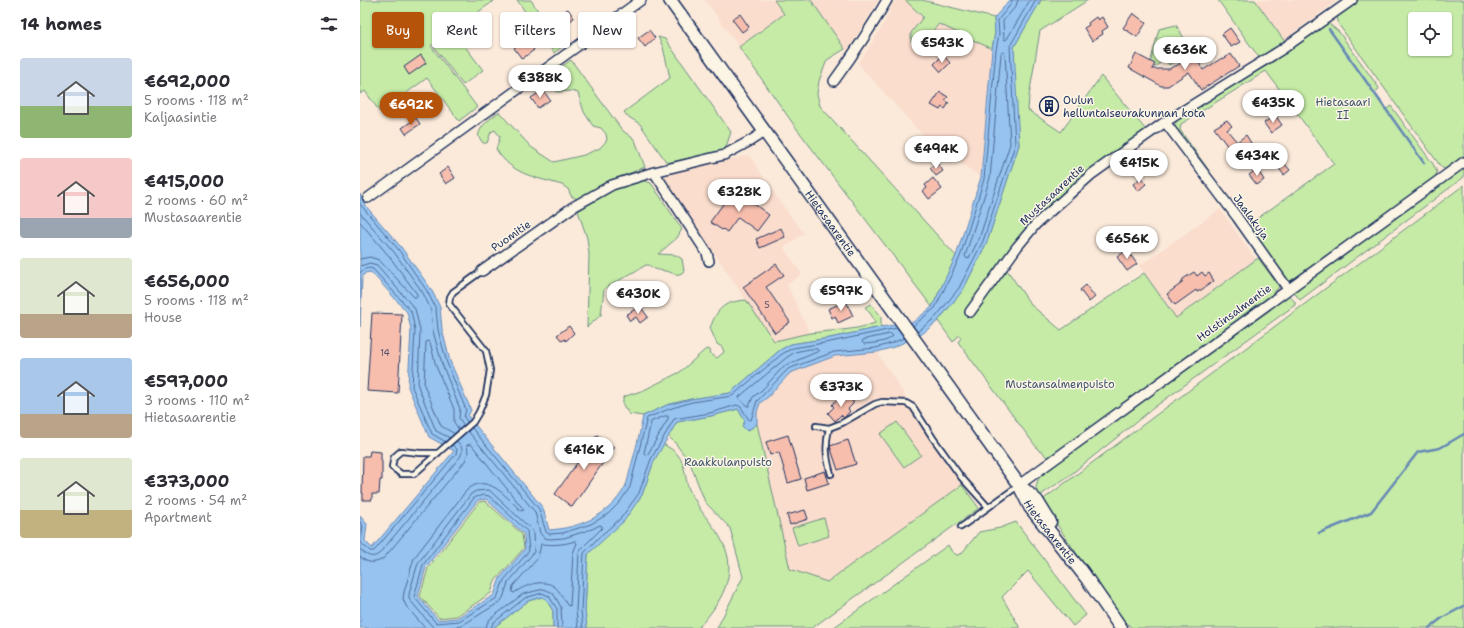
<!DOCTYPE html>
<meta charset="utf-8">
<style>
:root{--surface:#fff;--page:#f2f2f3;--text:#2b2b33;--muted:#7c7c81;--accent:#b45309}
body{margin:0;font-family:"Shantell Sans",sans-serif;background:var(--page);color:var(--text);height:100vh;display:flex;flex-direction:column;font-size:15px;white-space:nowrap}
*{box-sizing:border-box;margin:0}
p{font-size:13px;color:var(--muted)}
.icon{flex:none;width:22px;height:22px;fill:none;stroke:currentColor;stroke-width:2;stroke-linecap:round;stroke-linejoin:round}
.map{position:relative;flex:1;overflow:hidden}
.sheet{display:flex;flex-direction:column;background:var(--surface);width:360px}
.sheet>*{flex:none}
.banner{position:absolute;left:12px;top:12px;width:380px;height:36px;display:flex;gap:8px}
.tools{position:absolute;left:1048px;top:12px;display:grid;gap:8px}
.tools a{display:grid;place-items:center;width:44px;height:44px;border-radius:4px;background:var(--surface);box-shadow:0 1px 3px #0004;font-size:20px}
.price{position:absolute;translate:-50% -34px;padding:0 9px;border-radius:14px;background:#fff;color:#222;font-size:13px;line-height:26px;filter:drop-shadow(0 1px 2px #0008)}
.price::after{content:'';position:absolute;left:50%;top:24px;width:12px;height:9px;margin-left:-6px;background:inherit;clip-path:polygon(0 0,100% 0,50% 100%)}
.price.selected{background:var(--accent);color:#fff}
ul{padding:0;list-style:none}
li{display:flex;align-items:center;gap:12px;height:100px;padding:0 20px}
li span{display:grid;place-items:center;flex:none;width:112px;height:80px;border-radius:4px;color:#555}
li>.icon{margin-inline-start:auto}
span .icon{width:48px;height:48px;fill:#fffc;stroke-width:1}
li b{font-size:17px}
h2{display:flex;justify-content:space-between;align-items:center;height:48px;padding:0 20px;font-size:17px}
.tag{padding:0 14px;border-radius:4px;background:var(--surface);box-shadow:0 1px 3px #0004;font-size:14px;line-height:36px}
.tag.selected{background:var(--accent);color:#fff}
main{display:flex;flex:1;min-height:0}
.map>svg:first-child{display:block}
.built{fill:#faddcd}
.green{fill:#c5eba6;stroke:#708d82;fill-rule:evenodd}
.water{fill:#96c3f0;stroke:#6588b6;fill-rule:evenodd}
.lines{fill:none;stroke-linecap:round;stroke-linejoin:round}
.shore{stroke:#4c6a98;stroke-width:1}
.stream{stroke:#6588b6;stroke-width:2.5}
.building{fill:#f7beae;stroke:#1b2f5e}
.service-casing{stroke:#1b2f5e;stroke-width:8}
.minor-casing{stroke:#1b2f5e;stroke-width:12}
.tertiary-casing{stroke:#1b2f5e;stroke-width:15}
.service{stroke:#fcf5e5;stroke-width:4.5}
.minor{stroke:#fcf5e5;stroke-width:9}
.tertiary{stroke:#fcf5e5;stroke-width:12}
.labels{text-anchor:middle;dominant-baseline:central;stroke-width:3;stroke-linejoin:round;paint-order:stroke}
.number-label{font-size:9px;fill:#525372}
.poi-label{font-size:11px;fill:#1b2f5e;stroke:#fcf5e5;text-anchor:start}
.park-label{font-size:11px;fill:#3d556c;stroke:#fcf5e5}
.street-label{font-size:11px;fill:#1b2f5e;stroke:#fcf5e5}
</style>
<main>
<section class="sheet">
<h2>14 homes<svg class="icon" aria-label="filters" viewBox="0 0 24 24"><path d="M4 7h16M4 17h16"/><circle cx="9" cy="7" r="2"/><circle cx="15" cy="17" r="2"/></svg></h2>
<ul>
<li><span style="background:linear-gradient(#c9d6e8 60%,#8fb573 0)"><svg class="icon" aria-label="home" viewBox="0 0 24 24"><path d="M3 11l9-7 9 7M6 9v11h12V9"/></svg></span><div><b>€692,000</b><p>5 rooms · 118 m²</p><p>Kaljaasintie</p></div></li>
<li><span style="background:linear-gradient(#f6c9c9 75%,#9aa5b1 0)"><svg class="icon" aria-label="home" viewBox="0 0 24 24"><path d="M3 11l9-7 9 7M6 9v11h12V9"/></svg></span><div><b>€415,000</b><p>2 rooms · 60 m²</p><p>Mustasaarentie</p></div></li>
<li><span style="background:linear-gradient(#dfe7d0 70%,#b9a48a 0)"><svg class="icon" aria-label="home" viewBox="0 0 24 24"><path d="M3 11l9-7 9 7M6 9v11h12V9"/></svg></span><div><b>€656,000</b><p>5 rooms · 118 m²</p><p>House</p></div></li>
<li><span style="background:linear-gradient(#a9c7e8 70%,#b9a48a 0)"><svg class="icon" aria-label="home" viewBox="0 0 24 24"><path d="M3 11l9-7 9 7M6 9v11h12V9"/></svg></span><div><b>€597,000</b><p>3 rooms · 110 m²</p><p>Hietasaarentie</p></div></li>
<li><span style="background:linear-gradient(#dfe7d0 65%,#c2b280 0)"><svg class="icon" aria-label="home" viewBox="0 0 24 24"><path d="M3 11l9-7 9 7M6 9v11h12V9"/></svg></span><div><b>€373,000</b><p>2 rooms · 54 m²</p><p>Apartment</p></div></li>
</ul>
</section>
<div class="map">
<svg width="1104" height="628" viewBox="0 0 1104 628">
<rect width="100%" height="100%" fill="#fbeada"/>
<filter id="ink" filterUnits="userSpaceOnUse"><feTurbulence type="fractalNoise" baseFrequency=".025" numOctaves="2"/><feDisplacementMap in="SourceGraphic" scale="8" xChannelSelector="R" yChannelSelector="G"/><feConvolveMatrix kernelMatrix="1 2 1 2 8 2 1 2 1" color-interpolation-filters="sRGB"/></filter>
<g filter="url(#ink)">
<path class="built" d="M345 0H414L424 14 379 47Z
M451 0H518L508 18 487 52Z
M535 0H549L632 49 621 177 568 141 498 64 522 27Z
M895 0H978L924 40Z
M389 155 420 202 444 233 424 248 442 274 427 285 450 333 430 339 414 341 304 179 306 174Z
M860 209 896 260 816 318 779 266Z
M517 352 602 485 467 582 430 569 397 424V412L400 403 408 397 430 373 475 356Z"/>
<path class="green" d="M0 0H135L71 46 117 107 99 121 67 78 20 112 5 91 0 94Z
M157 0H171L202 47 194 53Z
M414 0H451L485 49 467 60 459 81 457 94 460 106 596 256 572 307 434 125 379 47 424 14Z
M545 0H562L634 18 635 33 632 49 579 24 561 43 551 42V33L563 17Z
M681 0H728L680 31 669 96 668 110 701 132 741 76 786 130 724 174 695 200V209L645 267 671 305 701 330 784 273 816 318 898 258 919 286 918 288 911 296 688 459 682 451 680 452 598 342 601 338 599 335 593 342 578 321 603 290 627 242 659 145 654 100V47Z
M858 0H895L925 42 900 59Z
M998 0H1104V155L1085 169 1081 167 979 25 977 17 979 13ZM1055 19H1085V49H1055Z
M965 23H968L979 32 1019 88 1017 91 1013 92 1025 110 1031 106 1073 164 1077 172 1076 176 936 279 929 281 925 280 865 198 866 194 888 225 974 164 906 71 821 124 820 130 850 172 848 173 815 129V124L820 116 913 62Z
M816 25 832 51 809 65 805 59H801L800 63 795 67 790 64 799 29Z
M94 32 123 70 103 85 74 47Z
M298 37 305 39 371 132 365 150 307 163 280 124 267 116 264 112 310 78 303 47Z
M211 60 262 130 275 140 285 167 250 181 217 199 211 196 208 189 202 185C175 177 152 175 136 149L140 137 135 130 131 132 127 143H123L118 136C121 124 130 119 139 112L171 147 194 162 224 155 240 148 247 140 246 134 241 128 233 126 224 112 218 93 211 91 197 92 190 85 187 77Z
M1104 166V177L940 300 933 291Z
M282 180 291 183 322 229 317 238 298 254 316 255 322 259 324 271C317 278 313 272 305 271 298 270 295 270 289 265H286L244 289 241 315 227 327 229 254 227 238 218 211 260 186Z
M1104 185V628H772L759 616 681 501Z
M928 294 935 302V305L796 406 710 475 678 497C673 488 678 478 684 471Z
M386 300 414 341C426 339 438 335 451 333 472 330 494 331 515 323L512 316 505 307 511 304 521 316V327L470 338 431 344 420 350 370 393 331 399 307 405 283 416 269 414 263 405V397L284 390 320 372 346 349 350 350 351 354 357 358 364 352 362 347 357 344 350 328C358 307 364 302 386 300Z
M378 409 385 421 387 431 397 424 430 569 467 582 602 485 619 508 452 628H357L383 577 370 528 345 502 330 463 316 444 308 436 317 422 351 416Z
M537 422 561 455 544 467 520 434Z
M303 444C308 447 314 450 318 455 325 464 325 476 328 487 330 491 332 496 335 500 342 515 355 526 362 541 380 574 360 604 338 628H227L225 611 228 554 282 495 294 461Z
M125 501 162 534 164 548 135 581 131 593 97 616 79 618 60 596 68 568 119 502Z
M464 518 469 536 438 546 432 528Z
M656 522 726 615 713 626 668 571 642 597 660 628H473L588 545 592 552 597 555 601 554 619 532 640 528Z
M182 597 186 599 193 611V628H133L168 601Z"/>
<path class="water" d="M650 0H681L654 47 659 145 627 242 603 290 578 321 562 334 534 347 517 352 475 356 430 373 408 397 400 403 397 412V424L387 431 382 426 385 421 378 409 351 416 317 422 294 461 282 495 264 521 228 554 225 611 227 628H193V611L186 599 182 597 168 601 133 628H0V516L7 524 5 541 12 548 94 451 69 437 48 387 51 329 47 312 11 272 5 273 2 277 0 327V194L5 205 41 247 71 289 80 307 82 329 90 361 111 410 108 416 183 508 189 530C220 528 250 515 265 487 268 481 269 473 271 466 276 449 280 433 283 416L307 405 331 399 370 393 420 350 431 344 470 338 521 327 553 322 572 307 596 256 621 177 632 49 635 33 634 18ZM126 499 164 534 165 549 140 578 134 595 97 618 78 620 58 596 66 567 118 500Z"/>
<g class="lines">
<path class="shore" d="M658 0 656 6 643 21 644 39 645 40 647 39 670 0
M643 52 645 54 650 144 619 239 609 258 607 259 605 256 630 178 641 54Z
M0 204 38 249 67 291 76 309 78 330 87 363 106 410 104 417 108 423
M0 213 34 252 63 293 71 310 73 331 82 364 100 409 99 418 104 426
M0 222 29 256 57 294V297H54L19 260 10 257 0 259
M0 266 10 263 17 265 55 309 60 330 58 386 76 431 90 438
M0 273C3 269 8 267 13 269L51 311 55 330 52 387 72 434 86 442
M553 326 575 308 600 257 624 179 636 50 639 34 638 20 651 4 652 0
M557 332 575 318 599 288 623 241 655 145 650 46 676 0
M531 334 533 336C526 343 513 343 504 344L502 342 503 340Z
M450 349H457L459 351 424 366 402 390 393 397 389 406H387L379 399V397L426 358 435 352Z
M305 416H308V419L288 454 285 455 284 453 291 422Z
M112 428 179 509 186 532 189 534 203 533 231 524 248 514 260 502 270 487 287 418 309 409 332 402 372 396 422 354 433 348 470 342 537 328
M108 431 175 512 180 533 184 538 190 539 204 538 232 529 240 525 242 526V528L222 548 219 553 216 611 218 628
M95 434 81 426 64 385 66 343 67 341 70 342 76 366 94 409V422L99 430
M124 495 129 496 167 531 169 551 144 580 137 598 99 621 76 623 54 597 63 565 114 498Z
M0 522 3 526 1 543 10 551H14L96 454 97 449 92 445
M215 541 217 543 213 553 210 606 207 605C204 600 200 591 195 587 183 578 165 585 154 593L152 592 153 586 178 558 181 544C193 545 203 545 215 541Z
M0 549C6 555 12 560 20 553L100 457C104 451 102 445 96 441
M0 557C8 564 16 564 24 558L105 461 108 453 107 445 111 444 164 510 161 511C146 497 127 471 106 491L54 558 44 592 43 599 46 606 65 628
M75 628 71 625 49 599V594L58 563 111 494 116 491 129 490 171 529 173 533 174 552 148 583 143 598 140 602 101 626 84 628
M126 628 127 624 129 620 163 594 184 589 193 593 201 607 202 628
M131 628 133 623 165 598 182 593 189 596 197 609V628
M223 628 221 611 224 553 238 538 261 518 279 493 291 459 314 419 350 413 377 405 381 407 389 420H391L397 401 428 369 474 352 516 348 532 343 544 338"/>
<path class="stream" d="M969 29 1064 163
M959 533 1011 512 1058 452 1080 448 1104 434
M1069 628 1082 618 1104 606"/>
</g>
<path class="building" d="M208 9 214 18 205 25 198 15Z
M773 13 786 23 777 37 763 28Z
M380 14 389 27 382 32 372 19Z
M736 17 738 20 742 17 748 27 742 31 743 34 732 41 724 28 729 25 728 23Z
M870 28 880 42 871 47 862 34Z
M289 30 295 38 285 47 278 38Z
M166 39 174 50 162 59 154 48Z
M776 54 795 64 792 69H809L814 66H816L831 56 836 57 843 70 862 58 863 59 871 54 879 66 841 90 829 72 808 86H801L769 68Z
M61 55 66 63 49 75 44 67Z
M583 55 590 63 581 72 574 64Z
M183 90 190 100 178 108 171 98Z
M580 92 588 97 585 100 589 103 585 109 582 107 580 110 571 105Z
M915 115 922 125 911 133 904 123Z
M56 118 60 124 46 134 42 128Z
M867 120 872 126 867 130 877 142 886 135 891 143 874 155 854 128Z
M917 155 930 170 924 175 912 160Z
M577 163 583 171 576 176 570 168Z
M88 167 95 178 86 184 79 174Z
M897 169 904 180 897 185 889 175Z
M573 178 582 189 569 199 563 191 567 188 565 185Z
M781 178 786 184 778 191 773 184Z
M374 189 409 215 397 231 378 217 367 232 363 229 362 230 350 222Z
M421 228 425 237 400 248 396 239Z
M767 250 777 264 767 271 757 257Z
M416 264 424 275 406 287 430 322 415 333 383 287Z
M834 272 837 276 842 272 845 276 849 273 854 281 841 290 837 292 836 290 815 305 807 294 822 283 823 279Z
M726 285 735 297 729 302 720 290Z
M486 301 493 316 478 323 475 316 472 318 468 309Z
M280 306 288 317 280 323 276 317 270 321 266 315Z
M12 313 42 314 38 393 7 391Z
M209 326 214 333 206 341 205 339 202 341 197 335Z
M485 397H489L493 400V404L488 409 490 411 484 418 481 415 475 421 468 413 474 407 472 405 477 399 480 402Z
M237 435 254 447 212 507 195 494Z
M428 435 441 479 428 483 419 452 410 455 406 442Z
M488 440 496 464 478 470 470 446Z
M10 451 21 452V460H22V480H20L19 494H12V500H3V493H2L3 456H9Z
M465 471 469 483 447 490 444 478Z
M445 510 448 519 430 525 427 515Z"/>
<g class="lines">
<g class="service-casing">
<path id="service" d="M456 426 469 428 482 423 515 404 522 402 546 403 553 407 573 438 601 477 628 507
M469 428C465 446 466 457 471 474
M78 453H60L41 451 34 457 32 467 41 474H54L113 422 119 412 126 395 130 370 126 351 89 304 90 297 93 292 122 271
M601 527 658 486"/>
</g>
<g class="minor-casing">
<path id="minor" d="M474 81C493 55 511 28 527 0
M805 122 877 217 928 289
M294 172 347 253 349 261
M8 198 281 0
M122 271 213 207 252 185 294 172 364 155 390 141 404 132
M610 312 657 247 676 224 732 174 805 122 921 50 992 0
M659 485 1104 162"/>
</g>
<g class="tertiary-casing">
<g id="tertiary">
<path id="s1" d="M310 0 659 485 670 507 725 576"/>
<path d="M665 490 677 501 690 522"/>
<path d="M721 570 761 628"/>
</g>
</g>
<use href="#service" class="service"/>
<use href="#minor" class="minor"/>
<use href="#tertiary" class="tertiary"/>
</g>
</g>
<defs>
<g id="building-ring" transform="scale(1)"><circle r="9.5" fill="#fcf5e5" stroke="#1b2f5e" stroke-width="1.5"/><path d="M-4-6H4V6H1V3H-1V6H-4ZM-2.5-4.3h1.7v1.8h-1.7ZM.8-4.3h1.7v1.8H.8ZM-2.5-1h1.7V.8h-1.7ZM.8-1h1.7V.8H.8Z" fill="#1b2f5e"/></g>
</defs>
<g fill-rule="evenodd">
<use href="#building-ring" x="689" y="106"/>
</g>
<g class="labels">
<g class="number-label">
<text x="407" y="305">5</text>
<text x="25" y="353">14</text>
</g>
<g class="poi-label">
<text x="703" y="100">Oulun<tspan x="703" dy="13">helluntaiseurakunnan kota</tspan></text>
</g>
<g class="park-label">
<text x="983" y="102">Hietasaari<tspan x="983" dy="13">II</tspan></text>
<text x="700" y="384">Mustansalmenpuisto</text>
<text x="368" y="462">Raakkulanpuisto</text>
</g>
<g class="street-label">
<text transform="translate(692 195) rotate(-43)">Mustasaarentie</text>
<text transform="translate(891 217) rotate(54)">Jaalakuja</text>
<text stroke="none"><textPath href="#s1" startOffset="275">Hietasaarentie</textPath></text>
<text transform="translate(151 236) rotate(-35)">Puomitie</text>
<text transform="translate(874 313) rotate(-36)">Holstinsalmentie</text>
<text stroke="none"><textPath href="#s1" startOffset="654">Hietasaarentie</textPath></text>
</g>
</g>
</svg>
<div class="tools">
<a><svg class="icon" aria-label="locate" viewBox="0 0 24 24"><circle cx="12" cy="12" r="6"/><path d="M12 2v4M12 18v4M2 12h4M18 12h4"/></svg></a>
</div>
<b class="price" style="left:582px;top:64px">€543K</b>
<b class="price" style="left:825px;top:71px">€636K</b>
<b class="price" style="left:180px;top:99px">€388K</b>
<b class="price" style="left:913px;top:124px">€435K</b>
<b class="price selected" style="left:51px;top:126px">€692K</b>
<b class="price" style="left:576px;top:170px">€494K</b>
<b class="price" style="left:897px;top:177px">€434K</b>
<b class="price" style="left:779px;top:184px">€415K</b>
<b class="price" style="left:379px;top:213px">€328K</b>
<b class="price" style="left:767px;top:260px">€656K</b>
<b class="price" style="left:481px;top:312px">€597K</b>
<b class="price" style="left:278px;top:315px">€430K</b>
<b class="price" style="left:481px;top:408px">€373K</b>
<b class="price" style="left:224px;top:471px">€416K</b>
<div class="banner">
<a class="tag selected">Buy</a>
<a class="tag">Rent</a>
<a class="tag">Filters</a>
<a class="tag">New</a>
</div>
</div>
</main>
